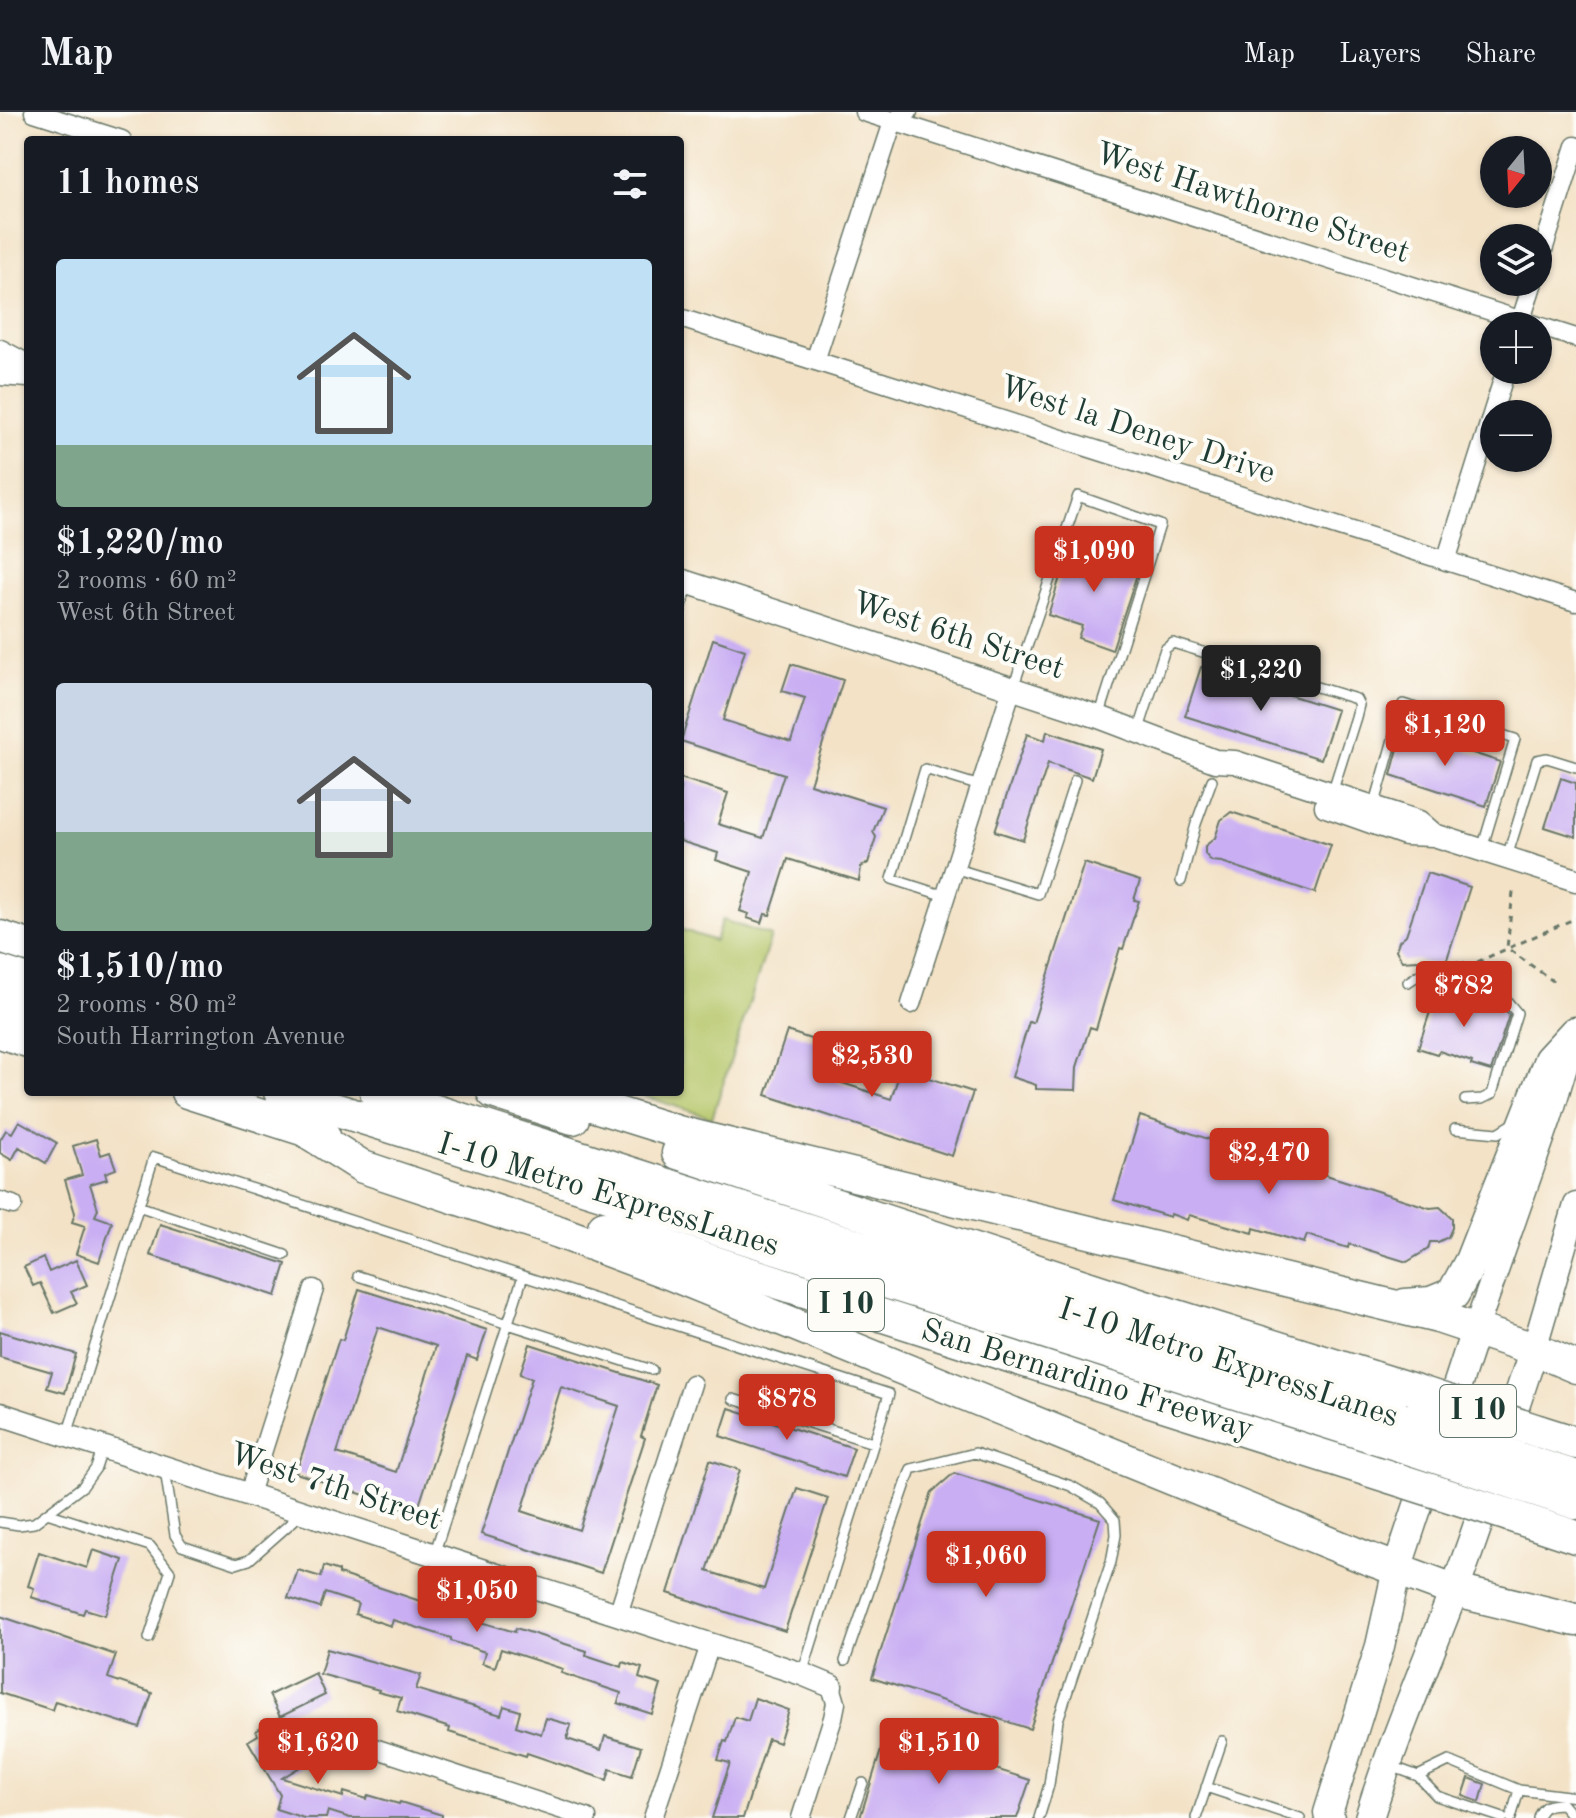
<!DOCTYPE html>
<meta charset="utf-8">
<style>
:root{--surface:#171b24;--page:#20242c;--text:#f1f3f6;--muted:#9ea1a6;--line:#363941;--accent:#c8321e}
body{margin:0;font-family:"Old Standard TT",serif;background:var(--page);color:var(--text);height:100vh;display:flex;flex-direction:column;font-size:30px;white-space:nowrap}
*{box-sizing:border-box;margin:0}
p{font-size:26px;color:var(--muted)}
.icon{flex:none;width:44px;height:44px;fill:none;stroke:currentColor;stroke-width:2;stroke-linecap:round;stroke-linejoin:round}
.map{position:relative;flex:1;overflow:hidden}
.panel{position:absolute;left:24px;top:24px;width:660px;height:960px;display:flex;flex-direction:column;background:var(--surface);border-radius:8px;box-shadow:0 2px 6px #0004}
.panel>*{flex:none}
.needle{width:52px;rotate:198deg}
.controls{position:absolute;left:1480px;top:24px;display:grid;gap:16px}
.controls a{display:grid;place-items:center;width:72px;height:72px;border-radius:50%;background:var(--surface);box-shadow:0 2px 6px #0004;font-size:40px}
.price{position:absolute;translate:-50% -68px;padding:0 18px;border-radius:8px;background:var(--accent);color:#fff;font-size:26px;line-height:52px;filter:drop-shadow(0 2px 4px #0008)}
.price::after{content:'';position:absolute;left:50%;top:48px;width:24px;height:18px;margin-left:-12px;background:inherit;clip-path:polygon(0 0,100% 0,50% 100%)}
.price.selected{background:#222;color:#fff}
ul{padding:0;list-style:none}
li{display:grid;align-content:center;gap:16px;height:424px;padding:0 32px}
li span{display:grid;place-items:center;height:248px;border-radius:8px;color:#555}
li>.icon{margin-inline-start:auto}
span .icon{width:144px;height:144px;fill:#fffc;stroke-width:1}
li b{font-size:34px}
h2{display:flex;justify-content:space-between;align-items:center;height:96px;padding:0 32px;font-size:34px}
header{display:flex;align-items:center;gap:48px;box-sizing:border-box;height:112px;padding:0 40px;background:var(--surface);border-bottom:2px solid var(--line)}
header strong{font-size:38px}
nav{display:flex;gap:44px;margin-inline-start:auto;font-size:28px}
.map>svg:first-child{display:block}
.green{fill:#b5c669;stroke:#6a824e;stroke-width:2}
.building{fill:#c9aef3;fill-rule:evenodd}
.lines{fill:none;stroke-linecap:round;stroke-linejoin:round}
.service-casing{stroke:#697767;stroke-width:12}
.minor-casing{stroke:#697767;stroke-width:21}
.tertiary-casing{stroke:#697767;stroke-width:25}
.secondary-casing{stroke:#697767;stroke-width:27}
.primary-casing{stroke:#697767;stroke-width:31}
.motorway-casing{stroke:#697767;stroke-width:35}
.path{stroke:#697767;stroke-width:3;stroke-dasharray:6 6;stroke-linecap:butt}
.service{stroke:#fff;stroke-width:9}
.minor{stroke:#fff;stroke-width:18}
.tertiary{stroke:#fff;stroke-width:22}
.secondary{stroke:#fff;stroke-width:24}
.primary{stroke:#fff;stroke-width:28}
.motorway{stroke:#fff;stroke-width:32}
.motorway-bridge-casing{stroke:#697767;stroke-width:35;stroke-linecap:butt}
.motorway-bridge{stroke:#fff;stroke-width:32}
.labels{text-anchor:middle;dominant-baseline:central;stroke-width:8;stroke-linejoin:round;paint-order:stroke}
.shield{fill:#fdfcf7;stroke:#62766e;stroke-width:2}
.shield-label{font-size:30px;font-weight:bold;fill:#1f3d34}
.street-label{font-size:32px;fill:#1f3d34;stroke:#fdfcf7}
</style>
<header>
<strong>Map</strong>
<nav><a>Map</a><a>Layers</a><a>Share</a></nav>
</header>
<div class="map">
<svg width="1576" height="1706" viewBox="0 0 1576 1706">
<rect width="100%" height="100%" fill="#fdfcf7"/>
<filter id="ink" filterUnits="userSpaceOnUse"><feTurbulence type="fractalNoise" baseFrequency=".0125" numOctaves="2"/><feDisplacementMap in="SourceGraphic" scale="16" xChannelSelector="R" yChannelSelector="G"/><feConvolveMatrix kernelMatrix="1 2 1 2 8 2 1 2 1" color-interpolation-filters="sRGB"/></filter>
<filter id="wash" filterUnits="userSpaceOnUse"><feTurbulence type="fractalNoise" baseFrequency=".006" numOctaves="4" result="noise"/><feDisplacementMap in="SourceGraphic" scale="32" xChannelSelector="R" yChannelSelector="G"/><feGaussianBlur stdDeviation="1.8" result="paint"/><feColorMatrix in="noise" values="0 0 0 0 0 0 0 0 0 0 0 0 0 0 0 0 0 1.4 0 .05"/><feComposite in="paint" operator="in"/></filter>
<g filter="url(#wash)">
<rect width="100%" height="100%" fill="#f3e2c6"/>
<path class="green" d="M722 808 771 824 712 1006 631 980H680V817L715 829Z"/>
<g id="blocks">
<path class="building" d="M1071 431 1140 453 1112 538 1078 526 1082 514 1048 503Z
M713 527 745 538 723 608 791 630 805 586 782 579 791 552 843 568 810 672 883 695 873 720 876 725 868 751 861 755 859 769 788 747 770 803 765 802 762 811 747 806 749 802 740 799 752 760 716 748 718 741 680 729V666L728 681 718 712 763 726 784 662 681 629Z
M1201 555 1337 598 1321 647 1185 604Z
M1403 618 1500 650 1486 694 1391 663Z
M1047 619 1101 637 1092 666 1048 651 1023 728 995 719 1027 622 1045 628Z
M1561 666 1576 671V725L1545 715Z
M1231 700 1331 733 1315 781 1222 750 1211 749 1205 742V734L1215 726 1221 708Z
M1084 751 1140 769 1134 788 1139 789 1123 837 1120 836 1096 917 1090 915 1077 955 1076 978 1036 977V973L1012 965 1029 910 1033 911Z
M1427 761 1470 775 1447 847 1433 853 1417 848 1402 849 1396 838 1399 829 1406 823Z
M1438 876 1490 895 1491 891 1502 895 1509 903 1491 959 1471 953 1472 950 1439 939 1437 942 1418 936Z
M787 919 828 933 818 963 891 987 901 957 973 980 952 1044 766 983Z
M1140 1004 1321 1065 1323 1062 1430 1096 1440 1095 1452 1106V1116L1448 1125 1438 1130H1430L1428 1137 1407 1150 1349 1132 1348 1136 1307 1123 1304 1131 1254 1116 1253 1121 1189 1103 1187 1108 1171 1102 1170 1105 1114 1088Z
M19 1009 57 1031 46 1051 19 1035 12 1048 0 1041V1028L6 1018 12 1021Z
M96 1027 101 1043 110 1040 116 1057 105 1061 107 1067 90 1072 98 1097 95 1104 112 1110 99 1150 76 1142 85 1114 72 1110 75 1101 65 1068 82 1063 73 1034Z
M160 1112 286 1152 276 1184 150 1143Z
M43 1146 49 1160 76 1148 87 1173 71 1180 77 1191 54 1201 40 1171 33 1174 24 1155Z
M359 1177 487 1218 477 1248 467 1244 417 1400 296 1361 339 1227 343 1228ZM378 1215 436 1234 396 1360 337 1341Z
M0 1219 76 1242 65 1281 47 1276 52 1260 0 1245Z
M530 1232 657 1273 641 1324 645 1326 601 1461 481 1422 532 1266 520 1262ZM561 1275 619 1294 579 1418 522 1399Z
M729 1296 854 1336 844 1365 720 1324Z
M710 1348 740 1358 707 1459 764 1477 797 1376 828 1386 785 1519 668 1481Z
M954 1361 1100 1407 1030 1617 872 1566 932 1380Z
M93 1438 123 1448 105 1503 85 1497 83 1502 31 1485 34 1476 28 1474 39 1440 87 1456Z
M324 1454 339 1459V1462L459 1502 461 1498 482 1505 481 1510 515 1520 516 1516 587 1539 586 1543 622 1555 623 1550 642 1556 639 1566 661 1573 652 1602 618 1591 621 1581 561 1561 563 1557 501 1537 495 1555 482 1551 485 1540 451 1529V1526L393 1508 391 1514 355 1502 358 1492 325 1481 320 1496 288 1486 298 1458 321 1465Z
M0 1504 116 1543 108 1566 152 1581 140 1616 55 1589 52 1598 0 1581Z
M327 1537 421 1563 416 1577 501 1603 504 1594 520 1599 516 1614 541 1622 546 1606 571 1613 567 1627 601 1638 605 1624 641 1635 632 1664 610 1657 607 1668 527 1641 526 1644 449 1620 450 1616 397 1599 401 1586 378 1580 379 1578 320 1562Z
M315 1561 325 1583 280 1605 269 1583Z
M755 1586 789 1598 779 1631 768 1627 743 1706H712L730 1651 718 1648 724 1629 727 1630 735 1605 748 1609Z
M278 1606 290 1626 285 1629 300 1655 282 1666 343 1685 344 1680 367 1687 368 1683 399 1692 400 1690 442 1703V1706H350L328 1699 326 1706H304L276 1697 280 1683 248 1629 258 1623 256 1619Z
M886 1622 1030 1668 1017 1706H860Z
M1469 1666 1485 1672 1480 1690 1463 1684Z"/>
</g>
</g>
<g filter="url(#ink)">
<use href="#blocks" fill-opacity="0" stroke="#697767" stroke-width="2"/>
<g class="lines">
<g class="service-casing">
<path id="service" d="M680 501 689 471
M1013 576 1078 384 1160 413 1099 605
M1138 620 1165 537 1173 531 1356 587 1359 593 1356 605 1332 681
M1374 695 1403 592 1515 627 1482 737
M1507 745 1537 648 1547 646 1576 655
M954 756 1038 782 1075 668
M1181 769 1196 712 1212 668
M945 784 892 767 925 657 980 674
M1408 870 1419 863 1506 888 1517 901 1492 982 1482 987 1465 988
M1455 1017 1498 1021 1516 1010
M138 1094 285 1143
M358 1164 652 1258
M733 1287 873 1331
M67 1323 154 1045 889 1282 802 1562
M165 1358 175 1423 182 1434 236 1452 249 1448 300 1403
M47 1401 150 1434 170 1460 149 1526
M0 1410 19 1413 34 1411 83 1374 96 1356 103 1335
M434 1443 523 1164
M845 1549 911 1357 975 1341 1071 1374 1100 1391 1115 1408 1116 1423 1111 1450 1058 1608 1049 1673 1039 1706
M1391 1654 1418 1664
M1206 1675 1300 1706
M851 1706 863 1671
M1196 1706 1222 1629
M1503 1706 1437 1684 1418 1664 1449 1649 1519 1678 1576 1685
M1511 1706 1519 1678
M1538 1706C1542 1693 1549 1692 1562 1692L1574 1706"/>
</g>
<g class="minor-casing">
<path id="minor" d="M34 0 122 28
M864 0 1576 226
M1538 154 1576 34
M680 206 1576 490
M1519 214 1533 170
M815 249 893 10 908 0
M1446 449 1506 258
M911 892 1012 576
M0 1089 13 1093
M249 1382 314 1177
M618 1502 692 1272
M344 1626 587 1706
M653 1706 710 1533
M801 1706 833 1606 836 1591 831 1574"/>
</g>
<g class="tertiary-casing">
<path id="tertiary" d="M0 239 28 254
M0 262 28 264
M680 468 1099 605 1215 649 1235 650 1419 710 1434 723
M1326 694 1405 722 1434 723 1576 768
M0 1302 802 1562 831 1574"/>
</g>
<g class="secondary-casing">
<path id="secondary" d="M1476 1216 1550 1004 1573 927
M1534 1237 1576 1093"/>
</g>
<g class="primary-casing">
<path id="primary" d="M1445 1311 1476 1216
M1503 1331 1534 1237
M1330 1706 1328 1701 1380 1534 1397 1457 1431 1354
M1369 1706C1404 1593 1456 1488 1490 1375"/>
</g>
<g class="motorway-casing">
<path id="motorway" d="M0 825 28 834
M0 860 28 869
M0 890 28 899
M0 920 28 929
M187 980 324 1024
M280 980C653 1099 1027 1212 1399 1333
M376 980 1401 1307
M493 980 573 1006
M550 980 678 1020 1438 1205 1534 1237 1576 1255
M303 1017 363 1055 559 1120 666 1160 1364 1445 1456 1479 1576 1508
M678 1041 1154 1197 1417 1279
M604 1115 1390 1365
M1405 1193 1431 1191 1453 1182 1471 1149 1550 948 1575 921
M1538 1319 1576 1331
M1529 1350 1576 1365
M1521 1373 1576 1391
M1509 1403 1576 1425"/>
</g>
<path class="path" d="M1513 780 1507 836 1553 869
M1466 855 1463 849 1460 848 1454 853 1457 859H1464L1466 855 1576 806"/>
<use href="#service" class="service"/>
<use href="#minor" class="minor"/>
<use href="#tertiary" class="tertiary"/>
<use href="#secondary" class="secondary"/>
<use href="#primary" class="primary"/>
<use href="#motorway" class="motorway"/>
<g class="motorway-bridge-casing">
<path id="motorway-bridge" d="M1417 1279 1538 1319
M1401 1307 1529 1350
M1399 1333 1521 1373
M1390 1365 1509 1403"/>
</g>
<use href="#motorway-bridge" class="motorway-bridge"/>
</g>
</g>
<g class="labels">
<g class="shield">
<rect x="808" y="1167" width="76" height="52" rx="6"/>
<rect x="1440" y="1273" width="76" height="52" rx="6"/>
</g>
<g class="shield-label">
<text x="846" y="1193">I 10</text>
<text x="1478" y="1299">I 10</text>
</g>
<g class="street-label">
<text transform="translate(1252 92) rotate(18)">West Hawthorne Street</text>
<text transform="translate(1137 319) rotate(18)">West la Deney Drive</text>
<text transform="translate(958 525) rotate(18)">West 6th Street</text>
<text transform="translate(608 1084) rotate(17)">I-10 Metro ExpressLanes</text>
<text transform="translate(1228 1252) rotate(18)">I-10 Metro ExpressLanes</text>
<text transform="translate(1087 1269) rotate(17)">San Bernardino Freeway</text>
<text transform="translate(335 1376) rotate(18)">West 7th Street</text>
</g>
</g>
</svg>
<div class="controls">
<a><svg class="needle" viewBox="-14 -14 28 28"><path d="M0-13l5 13h-10z" fill="#e53935"/><path d="M0 13l5-13h-10z" fill="#9ea1a6"/></svg></a>
<a><svg class="icon" aria-label="layers" viewBox="0 0 24 24"><path d="M12 4l9 5-9 5-9-5zM3 14l9 5 9-5"/></svg></a>
<a>+</a>
<a>−</a>
</div>
<b class="price" style="left:1094px;top:482px">$1,090</b>
<b class="price selected" style="left:1261px;top:601px">$1,220</b>
<b class="price" style="left:1445px;top:656px">$1,120</b>
<b class="price" style="left:1464px;top:917px">$782</b>
<b class="price" style="left:872px;top:987px">$2,530</b>
<b class="price" style="left:1269px;top:1084px">$2,470</b>
<b class="price" style="left:787px;top:1330px">$878</b>
<b class="price" style="left:986px;top:1487px">$1,060</b>
<b class="price" style="left:477px;top:1522px">$1,050</b>
<b class="price" style="left:318px;top:1674px">$1,620</b>
<b class="price" style="left:939px;top:1674px">$1,510</b>
<section class="panel">
<h2>11 homes<svg class="icon" aria-label="filters" viewBox="0 0 24 24"><path d="M4 7h16M4 17h16"/><circle cx="9" cy="7" r="2"/><circle cx="15" cy="17" r="2"/></svg></h2>
<ul>
<li><span style="background:linear-gradient(#bfe0f5 75%,#7fa58c 0)"><svg class="icon" aria-label="home" viewBox="0 0 24 24"><path d="M3 11l9-7 9 7M6 9v11h12V9"/></svg></span><div><b>$1,220/mo</b><p>2 rooms · 60 m²</p><p>West 6th Street</p></div></li>
<li><span style="background:linear-gradient(#c9d6e8 60%,#7fa58c 0)"><svg class="icon" aria-label="home" viewBox="0 0 24 24"><path d="M3 11l9-7 9 7M6 9v11h12V9"/></svg></span><div><b>$1,510/mo</b><p>2 rooms · 80 m²</p><p>South Harrington Avenue</p></div></li>
</ul>
</section>
</div>
